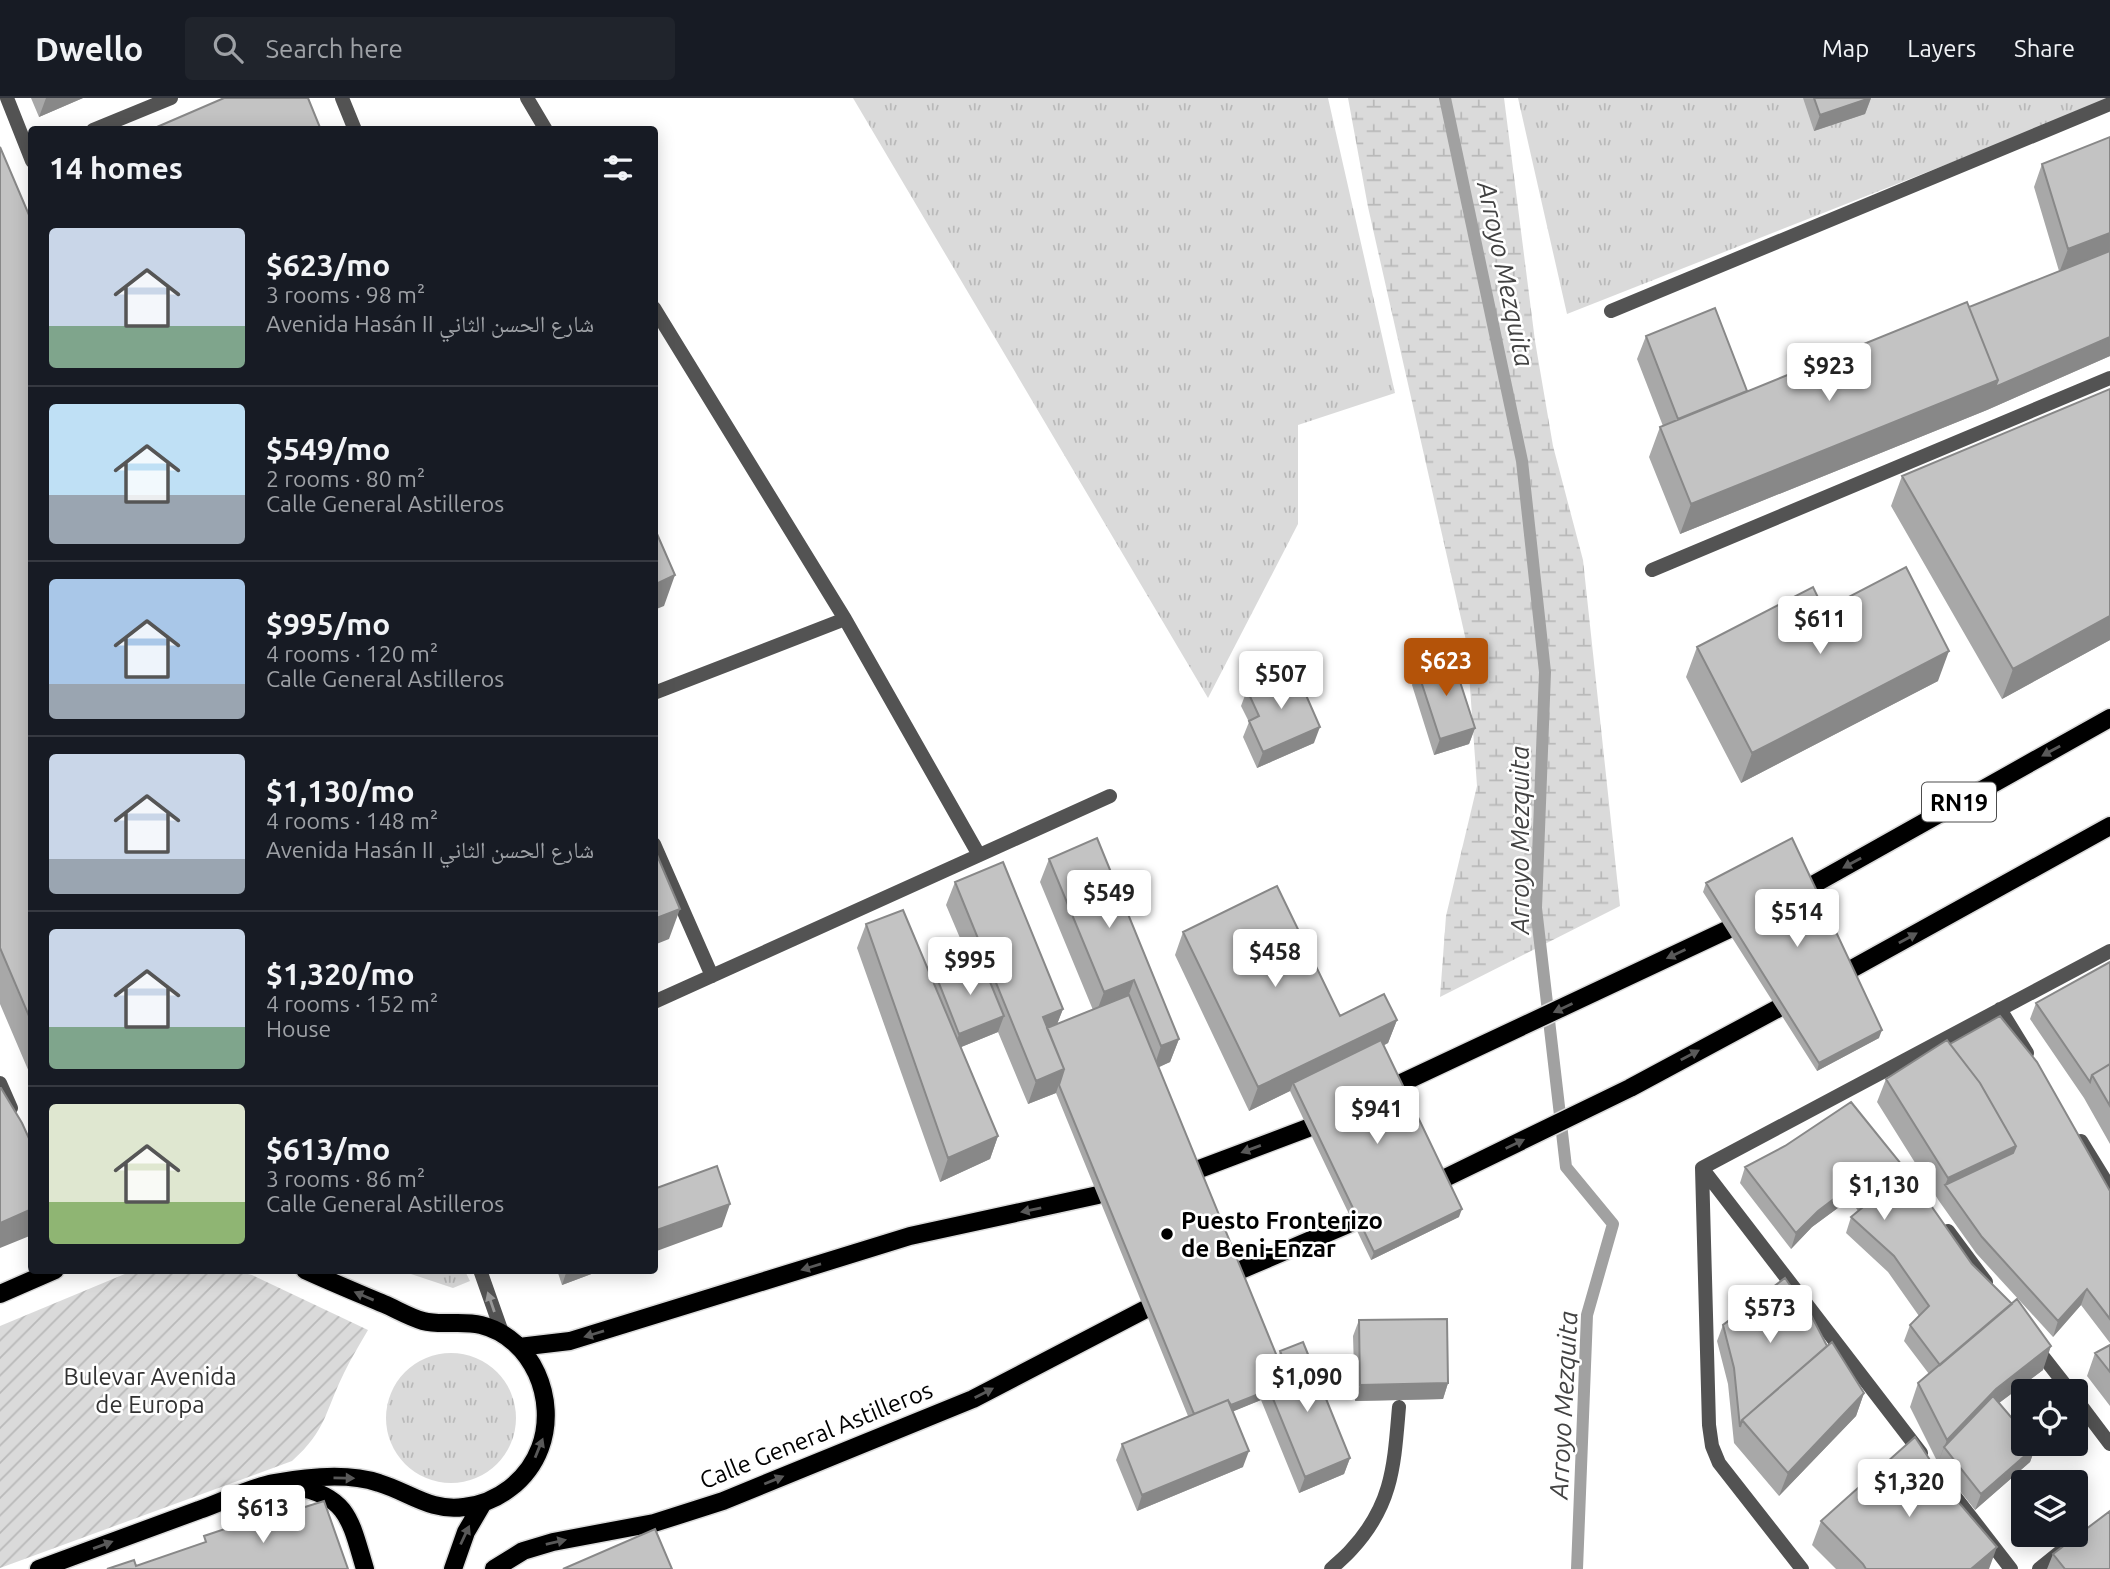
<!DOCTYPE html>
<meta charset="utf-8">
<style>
:root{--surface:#171b24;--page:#20242c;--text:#f1f3f6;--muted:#9ea1a6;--line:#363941;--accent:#b45309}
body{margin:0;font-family:Ubuntu,"Noto Naskh Arabic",sans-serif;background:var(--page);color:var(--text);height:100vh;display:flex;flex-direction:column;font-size:26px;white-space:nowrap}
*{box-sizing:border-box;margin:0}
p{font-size:23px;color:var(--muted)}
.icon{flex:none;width:38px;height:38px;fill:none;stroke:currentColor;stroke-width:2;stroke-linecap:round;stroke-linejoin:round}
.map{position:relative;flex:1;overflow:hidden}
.details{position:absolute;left:28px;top:28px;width:630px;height:1148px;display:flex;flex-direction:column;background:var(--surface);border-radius:7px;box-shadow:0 4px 18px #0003}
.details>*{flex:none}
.fabs{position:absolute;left:2011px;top:1281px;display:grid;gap:14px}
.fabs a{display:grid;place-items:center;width:77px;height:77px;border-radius:7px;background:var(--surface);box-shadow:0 4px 18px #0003;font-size:35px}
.price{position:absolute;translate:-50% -60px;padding:0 16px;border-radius:7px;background:#fff;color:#222;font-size:23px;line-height:46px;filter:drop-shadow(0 2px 4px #0008)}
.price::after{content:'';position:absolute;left:50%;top:42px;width:21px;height:16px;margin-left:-10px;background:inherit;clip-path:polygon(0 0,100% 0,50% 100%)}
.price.active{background:var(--accent);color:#fff}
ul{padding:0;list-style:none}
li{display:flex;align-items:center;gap:21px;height:175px;padding:0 21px}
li+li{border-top:2px solid var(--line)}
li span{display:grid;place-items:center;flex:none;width:196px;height:140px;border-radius:7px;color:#555}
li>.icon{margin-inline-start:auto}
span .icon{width:84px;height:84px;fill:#fffc;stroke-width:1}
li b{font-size:30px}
h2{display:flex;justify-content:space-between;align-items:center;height:84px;padding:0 21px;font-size:30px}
header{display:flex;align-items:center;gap:42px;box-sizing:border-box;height:98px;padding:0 35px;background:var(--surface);border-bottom:2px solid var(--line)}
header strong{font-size:33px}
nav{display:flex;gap:38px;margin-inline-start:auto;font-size:24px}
.search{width:490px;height:63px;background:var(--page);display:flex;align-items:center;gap:18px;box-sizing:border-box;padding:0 24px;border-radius:7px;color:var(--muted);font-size:26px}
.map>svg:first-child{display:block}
.grass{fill:url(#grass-tufts)}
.wetland{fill:url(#wetland-marsh)}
.garden{fill:url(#garden-furrows)}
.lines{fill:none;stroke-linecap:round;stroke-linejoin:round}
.stream{stroke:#a1a1a1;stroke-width:12}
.primary-casing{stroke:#dbdbdb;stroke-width:21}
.service{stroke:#535353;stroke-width:14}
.minor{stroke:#535353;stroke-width:14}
.primary{stroke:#000;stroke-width:18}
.wall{fill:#a8a8a8}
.shaded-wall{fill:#888}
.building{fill:#c3c3c3;stroke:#888;stroke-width:2}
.oneway{fill:#595959}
.oneway2{fill:#989898}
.poi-dot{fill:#000;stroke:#fff;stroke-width:2.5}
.labels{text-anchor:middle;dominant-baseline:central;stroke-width:5;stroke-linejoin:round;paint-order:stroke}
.shield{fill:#fff;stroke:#4c4c4c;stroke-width:2}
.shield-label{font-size:23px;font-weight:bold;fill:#000}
.poi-label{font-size:24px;font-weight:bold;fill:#000;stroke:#fff;text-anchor:start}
.park-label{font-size:24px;fill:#313131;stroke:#fff}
.street-label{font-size:24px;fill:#000;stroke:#fff}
.water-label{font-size:26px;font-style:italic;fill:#424242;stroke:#fff}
</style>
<header>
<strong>Dwello</strong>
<div class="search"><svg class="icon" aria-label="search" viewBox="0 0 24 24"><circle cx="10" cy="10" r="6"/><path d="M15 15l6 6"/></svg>Search here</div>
<nav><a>Map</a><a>Layers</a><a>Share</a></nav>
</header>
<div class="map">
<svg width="2110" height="1471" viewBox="0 0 2110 1471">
<defs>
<pattern id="grass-tufts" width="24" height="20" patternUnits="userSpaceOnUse" patternTransform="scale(1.75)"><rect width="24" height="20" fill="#dadada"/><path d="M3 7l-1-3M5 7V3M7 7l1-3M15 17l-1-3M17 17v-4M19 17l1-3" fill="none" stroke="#b9b9b9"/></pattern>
<pattern id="wetland-marsh" width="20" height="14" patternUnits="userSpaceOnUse" patternTransform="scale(1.75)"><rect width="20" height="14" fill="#dadada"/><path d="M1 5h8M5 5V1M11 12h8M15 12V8" fill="none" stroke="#b9b9b9"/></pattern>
<pattern id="garden-furrows" width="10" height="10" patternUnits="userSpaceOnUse" patternTransform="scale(1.75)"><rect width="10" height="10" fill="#dadada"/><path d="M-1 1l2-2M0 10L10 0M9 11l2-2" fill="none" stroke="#b9b9b9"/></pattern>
</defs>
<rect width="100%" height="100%" fill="#fff"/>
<path class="grass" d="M853 0H1328L1395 295 1298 327V426L1208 600Z
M1518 0H2110V2L1567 216Z
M402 1173H465L470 1183 453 1190Z
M386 1320a65 65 0 1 1 130 0a65 65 0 1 1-130 0Z"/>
<path class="wetland" d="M1348 0H1504L1535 243 1553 348 1583 462 1620 808 1440 899 1446 818 1477 688 1467 547 1368 109Z"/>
<path class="garden" d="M232 1172 252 1177 368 1232C360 1246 351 1260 344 1275 325 1313 327 1332 292 1363L0 1470V1228L132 1173Z"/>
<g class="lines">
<path class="stream" d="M1445 0 1522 363 1545 574 1536 810 1566 1069 1613 1126 1587 1217 1577 1471"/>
<g class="primary-casing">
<path id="primary" d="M1809 789 2110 620
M1848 873 2110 728
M1395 988 1727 832
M1194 1073 1308 1030
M1441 1082 1630 990 1777 911
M1236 1174 1353 1124
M0 1196 55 1172
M519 1249 570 1243 910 1138 1098 1097
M296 1389C349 1398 351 1425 365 1471
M39 1471C92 1451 145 1432 199 1412 223 1404 248 1390 274 1385 306 1379 347 1374 379 1385 409 1394 431 1414 464 1409 498 1405 528 1382 540 1350 558 1302 533 1240 481 1227 461 1222 441 1228 423 1223 409 1219 396 1211 384 1206 358 1195 331 1184 305 1172
M453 1471 466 1434 483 1405
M494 1471 523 1453 553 1444 654 1425 723 1403 973 1301 1144 1212"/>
</g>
<path class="service" d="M7 0 32 63
M342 0 355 32
M527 0 546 32
M93 32 171 0
M654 210 845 521 979 757
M654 595 845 521
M654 746 712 878
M654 904 1110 698
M0 985 11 1010
M480 1172 503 1237
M1331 1471C1337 1465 1345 1459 1351 1452 1393 1407 1394 1367 1399 1309"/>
<path class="minor" d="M1611 213 2110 6
M1652 472 2110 280
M2000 911 2027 955
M2081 1043 2110 1090
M1702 1070 1921 1355
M1702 1070 2110 853
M1702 1070 1709 1327 1712 1348 1719 1365 1802 1471
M1948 1133 1986 1184
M2034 1247 2070 1293
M2076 1301 2110 1346
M1936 1374 2011 1471
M2039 1471 2065 1450"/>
<use href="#primary" class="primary"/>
</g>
<path class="wall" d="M31 0H83L39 19Z
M1803 0H1871L1865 16 1814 33Z
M2110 39V258L1987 312 1680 436 1649 359 1660 329 1663 328 1637 261 1646 238 1747 293 1969 209 2059 173 2034 89 2042 66Z
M0 49 32 124V981L0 906Z
M1902 378 2110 542 2002 601 1891 408Z
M1824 512 1938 583 1741 685 1686 579 1697 549Z
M1417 571 1475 630 1469 646 1434 657 1412 587Z
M1247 592 1314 645 1257 670 1243 639 1249 624 1241 608Z
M1049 761 1179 941 1170 964 1158 969 1278 1261 1280 1253 1350 1360 1344 1376 1299 1395 1261 1302 1233 1313 1243 1369 1137 1413 1116 1362 1122 1346 1188 1318 1056 995 1028 1006 998 934 961 949 998 1038 990 1061 940 1084 857 850 866 826 934 887 937 880 971 866 946 807 955 784 1063 911 1057 926 1093 912 1040 784Z
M1706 785 1879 940 1817 973 1703 794Z
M1183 834 1340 918 1397 922 1388 945 1383 948 1459 1119 1371 1162 1290 993 1249 1013 1175 857Z
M2110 864V1046L2084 1000 2030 921 2036 905Z
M1950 946 2110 1093V1245L2081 1207 2053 1239 1976 1155 1939 1103 1877 1004 1886 981Z
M1851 1004 2043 1272 1999 1305 2036 1348 2030 1364 1975 1412 1938 1365 1910 1309 1918 1285 1929 1276 1904 1243 1910 1227 1919 1218 1888 1174 1846 1135 1851 1119 1858 1113 1850 1101 1812 1129 1791 1151 1740 1085 1745 1069 1785 1048Z
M557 1172H602L562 1187Z
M1359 1222 1448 1285 1443 1301 1355 1303 1353 1238Z
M1723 1227 1827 1248 1864 1295 1856 1318 1779 1398 1734 1345 1728 1286 1717 1243Z
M2110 1247V1308L2087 1278 2095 1255Z
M1821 1423 1989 1471H1836L1812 1447Z
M2053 1456 2110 1471H2047Z"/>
<path class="shaded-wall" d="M46 0H83L39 19Z
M1871 0 1865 16 1814 33 1820 17Z
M2110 135V155L2059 175 2068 151Z
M2110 239V258L1987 312 1680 436 1691 406 1998 282Z
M675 477 664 508 654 512V487Z
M2110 518V542L2002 601 2013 571Z
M1949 553 1938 583 1741 685 1752 655Z
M1320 629 1314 645 1257 670 1263 654Z
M1475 630 1469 646 1434 657 1440 641Z
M680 811 669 841 654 847V821Z
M1134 882 1126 905 1095 918 1104 894Z
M1063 911 1054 934 1040 940 1043 919Z
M1004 918 998 934 954 952 959 936Z
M1397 922 1388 945 1295 990 1293 985 1290 993 1249 1013 1258 989Z
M1882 932 1879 940 1817 973 1819 965Z
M1179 941 1170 964 1153 972 1161 948Z
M1064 971 1056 995 1028 1006 1036 983Z
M998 1038 990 1061 940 1084 948 1060Z
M2016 1048 2007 1071 1945 1087 1948 1080Z
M1855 1085 1850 1101 1812 1129 1791 1151 1796 1135 1818 1113Z
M730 1106 722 1129 654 1154V1133Z
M32 1111V1137L0 1150V1125Z
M1462 1111 1459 1119 1371 1162 1374 1154Z
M567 1172H602L562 1187Z
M2087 1191 2081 1207 2053 1239 2058 1223Z
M2051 1248 2043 1272 1987 1314 1944 1349 1938 1365 1947 1342 1996 1291Z
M1448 1285 1443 1301 1355 1303 1360 1287Z
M1264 1294 1261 1302 1193 1330 1196 1322Z
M1864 1295 1856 1318 1779 1398 1788 1375Z
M2036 1348 2030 1364 1975 1412 1981 1396Z
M1249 1353 1243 1369 1137 1413 1142 1397Z
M1350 1360 1344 1376 1299 1395 1305 1379Z
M1997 1449 1989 1471H1971Z"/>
<path class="building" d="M224 0H308L321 32H150Z
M1814 0H1870L1820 17Z
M2110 39V135L2068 151 2042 66Z
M0 49 32 124V925L0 850Z
M2110 153V239L1995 289 1998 282 1969 209Z
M1967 204 1998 282 1691 406 1660 329Z
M1715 210 1747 293 1678 321 1646 238Z
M2110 291V518L2013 571 1902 378Z
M654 429 675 477 654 487Z
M1906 469 1949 553 1752 655 1697 549 1813 489 1824 512Z
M1452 559 1475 630 1440 641 1417 571Z
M1295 572 1320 629 1263 654 1249 623 1259 618 1247 592Z
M1097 740 1179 941 1161 948 1134 882 1104 894 1049 761Z
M1792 740 1882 932 1819 965 1706 785Z
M654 750 680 811 654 821Z
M1003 764 1063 911 1043 919 1064 971 1036 983 955 784Z
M1277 788 1340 918 1384 896 1397 922 1258 989 1183 834Z
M903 812 998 1038 948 1060 866 826Z
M981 862 1004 918 959 936 937 880Z
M2110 864V966L2092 977 2090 984 2036 905Z
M1129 897 1285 1278 1267 1286 1264 1294 1231 1307 1228 1302 1194 1316 1059 987 1064 971 1047 930Z
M2000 918 2037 964 2110 1093V1221L2087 1191 2058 1223 1982 1139 1945 1087 2013 1055 2016 1048 1980 985 1950 946Z
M1381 942 1462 1111 1374 1154 1293 985Z
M1947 942 1980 985 2016 1048 1948 1080 1886 981Z
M2110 966V1008L2092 977Z
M0 990H1L22 1025 32 1047V1111L0 1125Z
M1851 1004 1906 1072 1972 1166 2012 1206 1940 1267 1910 1227 1929 1208 1894 1158 1851 1119 1869 1104 1855 1085 1818 1113 1796 1135 1745 1069 1785 1048Z
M717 1068 730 1106 654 1133V1091Z
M1785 1180 1811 1217 1827 1248 1742 1322 1740 1329 1734 1270 1723 1227Z
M2017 1201 2051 1248 1996 1291 1947 1342 1918 1285Z
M1447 1221 1448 1285 1360 1287 1359 1222Z
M1303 1244 1350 1360 1305 1379 1267 1286 1290 1276 1280 1253Z
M1832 1244 1864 1295 1788 1375 1742 1322Z
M2110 1247V1274L2095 1255Z
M1993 1298 2023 1333V1346H2034L2036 1348 1981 1396 1944 1349Z
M1228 1302 1249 1353 1142 1397 1122 1346Z
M1915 1339 1954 1399 1997 1449 1971 1471H1866L1863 1466 1821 1423Z
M324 1403 348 1471H107L134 1462 136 1468 206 1444 204 1438 225 1431 224 1429 284 1410 286 1415Z
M2110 1413V1471H2065L2053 1456Z
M655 1431 672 1471H563Z"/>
<defs><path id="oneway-solid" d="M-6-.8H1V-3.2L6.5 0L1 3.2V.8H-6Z" transform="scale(1.75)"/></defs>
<g class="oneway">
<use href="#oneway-solid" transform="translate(2051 653) rotate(151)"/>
<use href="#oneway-solid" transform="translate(1852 765) rotate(151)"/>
<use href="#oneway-solid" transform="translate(1908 840) rotate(-29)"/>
<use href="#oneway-solid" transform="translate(1676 856) rotate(155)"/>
<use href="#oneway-solid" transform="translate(1563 910) rotate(155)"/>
<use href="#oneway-solid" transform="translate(1690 957) rotate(-28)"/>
<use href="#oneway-solid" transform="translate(1515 1046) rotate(-26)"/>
<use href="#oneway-solid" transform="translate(1251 1051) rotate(160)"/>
<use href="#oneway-solid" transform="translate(1031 1112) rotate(168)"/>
<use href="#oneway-solid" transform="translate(811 1169) rotate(163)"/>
<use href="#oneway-solid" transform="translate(364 1198) rotate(-157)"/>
<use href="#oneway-solid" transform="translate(594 1236) rotate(163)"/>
<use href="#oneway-solid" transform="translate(984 1295) rotate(-27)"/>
<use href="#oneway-solid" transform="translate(539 1350) rotate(-68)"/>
<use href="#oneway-solid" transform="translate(344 1380) rotate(1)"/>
<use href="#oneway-solid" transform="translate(774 1382) rotate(-22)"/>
<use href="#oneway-solid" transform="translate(465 1437) rotate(-65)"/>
<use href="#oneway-solid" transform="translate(556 1444) rotate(-13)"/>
<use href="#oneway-solid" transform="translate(103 1447) rotate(-20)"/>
</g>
<use class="oneway2" href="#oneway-solid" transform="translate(491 1204) rotate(-109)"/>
<circle class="poi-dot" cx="1167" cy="1136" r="7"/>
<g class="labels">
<rect class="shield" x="1922" y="684.5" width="74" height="39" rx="5"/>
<g class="shield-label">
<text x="1959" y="704">RN19</text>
</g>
<g class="poi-label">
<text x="1181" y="1122">Puesto Fronterizo<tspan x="1181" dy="28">de Beni-Enzar</tspan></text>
</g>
<g class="park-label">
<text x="150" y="1278">Bulevar Avenida<tspan x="150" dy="28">de Europa</tspan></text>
</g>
<g class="street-label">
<text transform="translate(816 1337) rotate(-22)">Calle General Astilleros</text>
</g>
<g class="water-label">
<text transform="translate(1506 176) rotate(78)">Arroyo Mezquita</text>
<text transform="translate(1519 742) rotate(-90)">Arroyo Mezquita</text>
<text transform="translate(1563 1307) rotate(-87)">Arroyo Mezquita</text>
</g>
</g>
</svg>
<div class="fabs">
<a><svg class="icon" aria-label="locate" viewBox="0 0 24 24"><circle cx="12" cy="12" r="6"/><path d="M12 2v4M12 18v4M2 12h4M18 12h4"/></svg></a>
<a><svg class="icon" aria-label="layers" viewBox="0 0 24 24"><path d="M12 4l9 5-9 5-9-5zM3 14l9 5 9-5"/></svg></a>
</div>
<b class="price" style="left:1829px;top:305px">$923</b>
<b class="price" style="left:1820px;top:558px">$611</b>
<b class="price active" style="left:1446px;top:600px">$623</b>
<b class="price" style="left:1281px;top:613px">$507</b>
<b class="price" style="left:1109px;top:832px">$549</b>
<b class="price" style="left:1797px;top:851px">$514</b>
<b class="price" style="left:1275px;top:891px">$458</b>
<b class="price" style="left:970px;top:899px">$995</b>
<b class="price" style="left:1377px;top:1048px">$941</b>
<b class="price" style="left:1884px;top:1124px">$1,130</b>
<b class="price" style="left:1770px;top:1247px">$573</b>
<b class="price" style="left:1307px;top:1316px">$1,090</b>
<b class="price" style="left:1909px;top:1421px">$1,320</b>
<b class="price" style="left:263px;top:1447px">$613</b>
<section class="details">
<h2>14 homes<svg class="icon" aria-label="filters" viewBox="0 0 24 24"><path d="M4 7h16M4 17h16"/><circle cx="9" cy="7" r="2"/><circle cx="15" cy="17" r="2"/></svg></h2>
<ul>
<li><span style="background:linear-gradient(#c9d6e8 70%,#7fa58c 0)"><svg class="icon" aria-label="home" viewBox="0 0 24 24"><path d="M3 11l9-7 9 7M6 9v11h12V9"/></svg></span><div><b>$623/mo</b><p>3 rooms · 98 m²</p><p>Avenida Hasán II شارع الحسن الثاني</p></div></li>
<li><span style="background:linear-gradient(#bfe0f5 65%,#9aa5b1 0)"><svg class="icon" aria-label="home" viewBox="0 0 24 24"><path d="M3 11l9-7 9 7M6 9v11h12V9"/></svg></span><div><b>$549/mo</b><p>2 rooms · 80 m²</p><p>Calle General Astilleros</p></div></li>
<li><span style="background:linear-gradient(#a9c7e8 75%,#9aa5b1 0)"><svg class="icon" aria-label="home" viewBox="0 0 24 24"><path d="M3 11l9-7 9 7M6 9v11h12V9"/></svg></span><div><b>$995/mo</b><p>4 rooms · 120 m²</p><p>Calle General Astilleros</p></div></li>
<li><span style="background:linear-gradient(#c9d6e8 75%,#9aa5b1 0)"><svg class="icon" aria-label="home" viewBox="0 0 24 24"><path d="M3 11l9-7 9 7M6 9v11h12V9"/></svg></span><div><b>$1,130/mo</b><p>4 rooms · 148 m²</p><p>Avenida Hasán II شارع الحسن الثاني</p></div></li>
<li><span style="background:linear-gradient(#c9d6e8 70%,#7fa58c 0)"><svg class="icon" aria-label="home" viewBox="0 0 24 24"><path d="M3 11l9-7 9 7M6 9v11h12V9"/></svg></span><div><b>$1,320/mo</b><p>4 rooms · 152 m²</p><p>House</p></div></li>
<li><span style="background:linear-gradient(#dfe7d0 70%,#8fb573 0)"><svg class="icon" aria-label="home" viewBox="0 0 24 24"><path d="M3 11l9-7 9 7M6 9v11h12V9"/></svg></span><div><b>$613/mo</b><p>3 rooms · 86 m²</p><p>Calle General Astilleros</p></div></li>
</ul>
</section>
</div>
